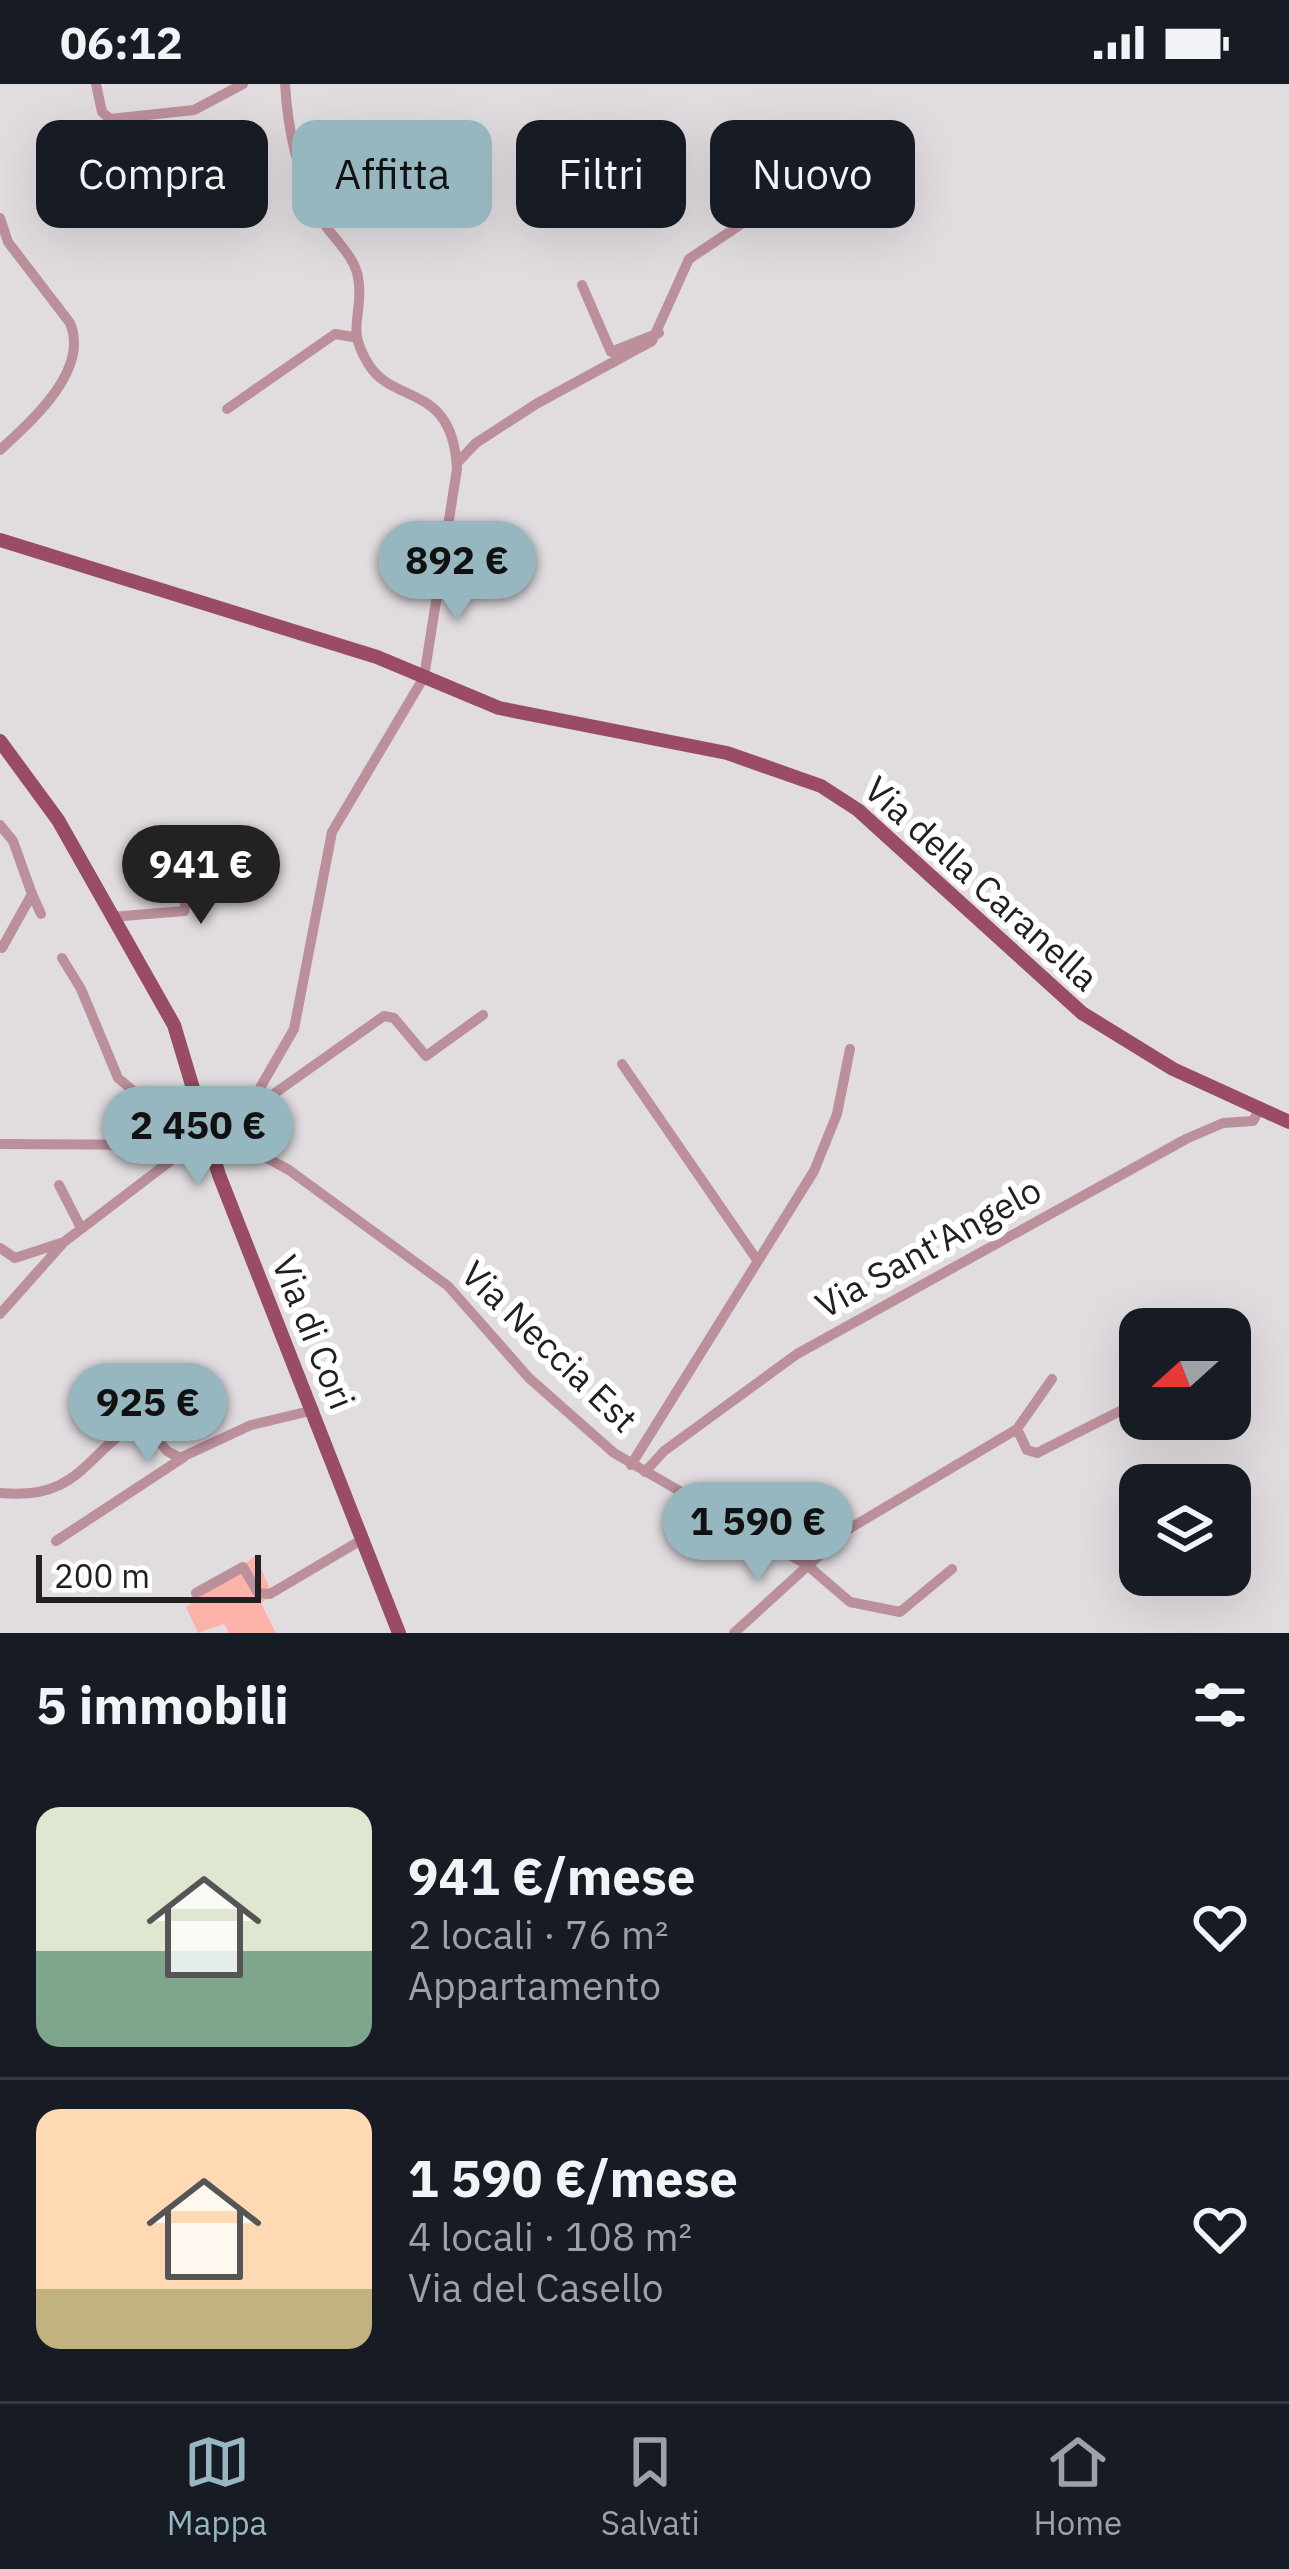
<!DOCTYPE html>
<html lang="it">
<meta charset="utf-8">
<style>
:root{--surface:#171b24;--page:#242831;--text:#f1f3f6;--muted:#9ea1a6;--line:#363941;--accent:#97b7c0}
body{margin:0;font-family:"IBM Plex Sans",sans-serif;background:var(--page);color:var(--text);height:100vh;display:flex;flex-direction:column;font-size:45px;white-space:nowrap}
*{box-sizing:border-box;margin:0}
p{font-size:39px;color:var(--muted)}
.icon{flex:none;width:66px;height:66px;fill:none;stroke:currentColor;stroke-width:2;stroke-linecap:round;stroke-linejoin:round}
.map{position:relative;height:1549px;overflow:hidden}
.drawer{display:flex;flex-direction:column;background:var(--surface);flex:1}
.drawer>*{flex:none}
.guide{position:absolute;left:36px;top:36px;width:1218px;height:108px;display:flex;gap:24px}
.needle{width:78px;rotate:249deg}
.tools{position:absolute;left:1119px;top:1224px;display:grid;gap:24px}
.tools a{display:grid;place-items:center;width:132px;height:132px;border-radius:24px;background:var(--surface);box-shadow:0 12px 48px #0002;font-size:60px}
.scale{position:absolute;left:36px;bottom:30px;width:225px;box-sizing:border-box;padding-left:12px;border:6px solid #222122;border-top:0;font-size:33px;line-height:42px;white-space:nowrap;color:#222122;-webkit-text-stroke:9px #fff;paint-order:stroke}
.price{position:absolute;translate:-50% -102px;padding:0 27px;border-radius:42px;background:var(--accent);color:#111;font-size:39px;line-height:78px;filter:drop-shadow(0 3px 6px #0008)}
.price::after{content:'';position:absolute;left:50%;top:72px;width:36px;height:27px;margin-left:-18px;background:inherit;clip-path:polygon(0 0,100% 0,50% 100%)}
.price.on{background:#222;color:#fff}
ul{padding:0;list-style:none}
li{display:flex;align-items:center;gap:36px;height:300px;padding:0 36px}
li+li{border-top:3px solid var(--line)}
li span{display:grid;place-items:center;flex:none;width:336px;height:240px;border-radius:24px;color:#555}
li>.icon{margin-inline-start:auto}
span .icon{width:144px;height:144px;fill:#fffc;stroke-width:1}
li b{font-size:51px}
h2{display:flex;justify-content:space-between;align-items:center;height:144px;padding:0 36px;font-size:51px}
.pill{padding:0 42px;border-radius:24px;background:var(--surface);box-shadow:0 12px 48px #0002;font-size:42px;line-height:108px}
.pill.on{background:var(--accent);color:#111}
.status{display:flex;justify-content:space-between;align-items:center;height:84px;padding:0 60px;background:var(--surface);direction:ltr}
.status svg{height:33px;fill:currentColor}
.menu{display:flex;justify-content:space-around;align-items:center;height:168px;border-top:3px solid var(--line);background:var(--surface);font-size:33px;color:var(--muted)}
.menu a{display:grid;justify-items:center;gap:6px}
.menu .on{color:var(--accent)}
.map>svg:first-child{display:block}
.green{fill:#fdb3aa}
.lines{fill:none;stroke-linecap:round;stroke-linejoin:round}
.minor{stroke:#bc909a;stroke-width:10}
.major{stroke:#994c63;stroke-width:14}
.labels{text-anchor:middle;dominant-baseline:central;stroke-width:12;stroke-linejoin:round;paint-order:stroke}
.street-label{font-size:36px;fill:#222122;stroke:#fff}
</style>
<div class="status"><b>06:12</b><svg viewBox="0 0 49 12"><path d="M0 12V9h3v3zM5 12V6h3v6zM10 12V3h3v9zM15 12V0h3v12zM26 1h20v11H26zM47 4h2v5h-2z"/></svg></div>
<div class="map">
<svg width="1289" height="1549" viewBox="0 0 1289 1549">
<rect width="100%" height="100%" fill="#e1dce0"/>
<path class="green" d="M255 1472 273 1511 261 1519 276 1549H229L224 1540 198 1549 186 1523Z"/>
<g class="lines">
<path class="minor" d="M96 0 102 28 110 35 194 26 243 0
M0 134 8 158 70 239C90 287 30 338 0 366
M582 201 611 268 659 249
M227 325 335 250 353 253
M457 379 476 359 536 320 652 257 689 175 767 123
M0 741 13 757 32 810 2 864
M32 810 41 830
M111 833 184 827 198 751
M62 874 81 905 118 994 183 1048
M622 980 757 1176
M258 1021 384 932 394 934 426 972 483 931
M232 1055 289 1086 448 1202 529 1294 614 1369 807 1481 850 1518 900 1528 952 1485
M0 1060 177 1061
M216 1080 294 945 332 748 424 593 457 385C453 299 394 321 369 281 344 242 365 231 358 193 354 170 330 152 319 132 297 88 288 48 285 0
M59 1101 81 1144
M0 1164 15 1174 64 1158
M0 1230 64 1158 186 1065
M1017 1345 1027 1366 1037 1369 1140 1317
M631 1381 814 1087 837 1030 850 965
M645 1388 664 1367 797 1270 1186 1055 1223 1039 1253 1037 1259 1026
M0 1409C80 1417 85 1369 142 1335L167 1367 180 1374 251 1341 314 1326
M56 1457 184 1373
M196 1509 243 1483 258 1509 270 1510 363 1455
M734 1549 847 1446 1017 1345 1052 1295"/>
<path class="major" d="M0 456 377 573 499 624 727 669 821 702 858 726 1082 929 1173 985 1289 1038
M0 657 58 736 174 941 219 1091 399 1549"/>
</g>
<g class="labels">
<g class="street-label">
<text transform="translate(982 799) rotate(42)">Via della Caranella</text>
<text transform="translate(928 1163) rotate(-29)">Via Sant'Angelo</text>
<text transform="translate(314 1248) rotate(68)">Via di Cori</text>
<text transform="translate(550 1262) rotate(44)">Via Neccia Est</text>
</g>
</g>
</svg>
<div class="tools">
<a><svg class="needle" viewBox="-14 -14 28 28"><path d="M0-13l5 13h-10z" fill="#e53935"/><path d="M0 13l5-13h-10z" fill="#9ea1a6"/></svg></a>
<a><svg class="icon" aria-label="layers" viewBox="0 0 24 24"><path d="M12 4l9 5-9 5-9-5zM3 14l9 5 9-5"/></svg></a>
</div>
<div class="scale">200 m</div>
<b class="price" style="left:457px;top:539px">892 €</b>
<b class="price on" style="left:201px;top:843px">941 €</b>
<b class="price" style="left:198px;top:1104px">2 450 €</b>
<b class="price" style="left:148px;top:1381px">925 €</b>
<b class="price" style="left:758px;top:1500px">1 590 €</b>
<div class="guide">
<a class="pill">Compra</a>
<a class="pill on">Affitta</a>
<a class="pill">Filtri</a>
<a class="pill">Nuovo</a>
</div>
</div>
<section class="drawer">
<h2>5 immobili<svg class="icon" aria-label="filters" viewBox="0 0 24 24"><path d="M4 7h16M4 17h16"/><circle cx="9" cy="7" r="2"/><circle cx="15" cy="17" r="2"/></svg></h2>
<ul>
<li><span style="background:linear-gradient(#dfe7d0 60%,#7fa58c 0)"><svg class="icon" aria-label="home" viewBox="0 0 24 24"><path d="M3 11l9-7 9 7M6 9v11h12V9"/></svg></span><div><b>941 €/mese</b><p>2 locali · 76 m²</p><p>Appartamento</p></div><svg class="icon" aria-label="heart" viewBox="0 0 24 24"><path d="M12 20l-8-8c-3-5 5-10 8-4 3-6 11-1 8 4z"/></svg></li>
<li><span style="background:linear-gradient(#ffd9b3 75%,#c2b280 0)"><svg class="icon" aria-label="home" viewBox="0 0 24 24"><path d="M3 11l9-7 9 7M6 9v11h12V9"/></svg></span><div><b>1 590 €/mese</b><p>4 locali · 108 m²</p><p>Via del Casello</p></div><svg class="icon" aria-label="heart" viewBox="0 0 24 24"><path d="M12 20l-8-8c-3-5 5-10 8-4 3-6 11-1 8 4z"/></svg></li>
</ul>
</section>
<nav class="menu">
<a class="on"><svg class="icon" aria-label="map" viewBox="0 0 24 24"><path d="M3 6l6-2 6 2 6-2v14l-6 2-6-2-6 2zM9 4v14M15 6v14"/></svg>Mappa</a>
<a><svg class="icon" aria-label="saved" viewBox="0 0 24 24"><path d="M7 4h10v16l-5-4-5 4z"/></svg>Salvati</a>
<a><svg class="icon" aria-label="home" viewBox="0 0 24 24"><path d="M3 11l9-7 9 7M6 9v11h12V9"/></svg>Home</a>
</nav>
